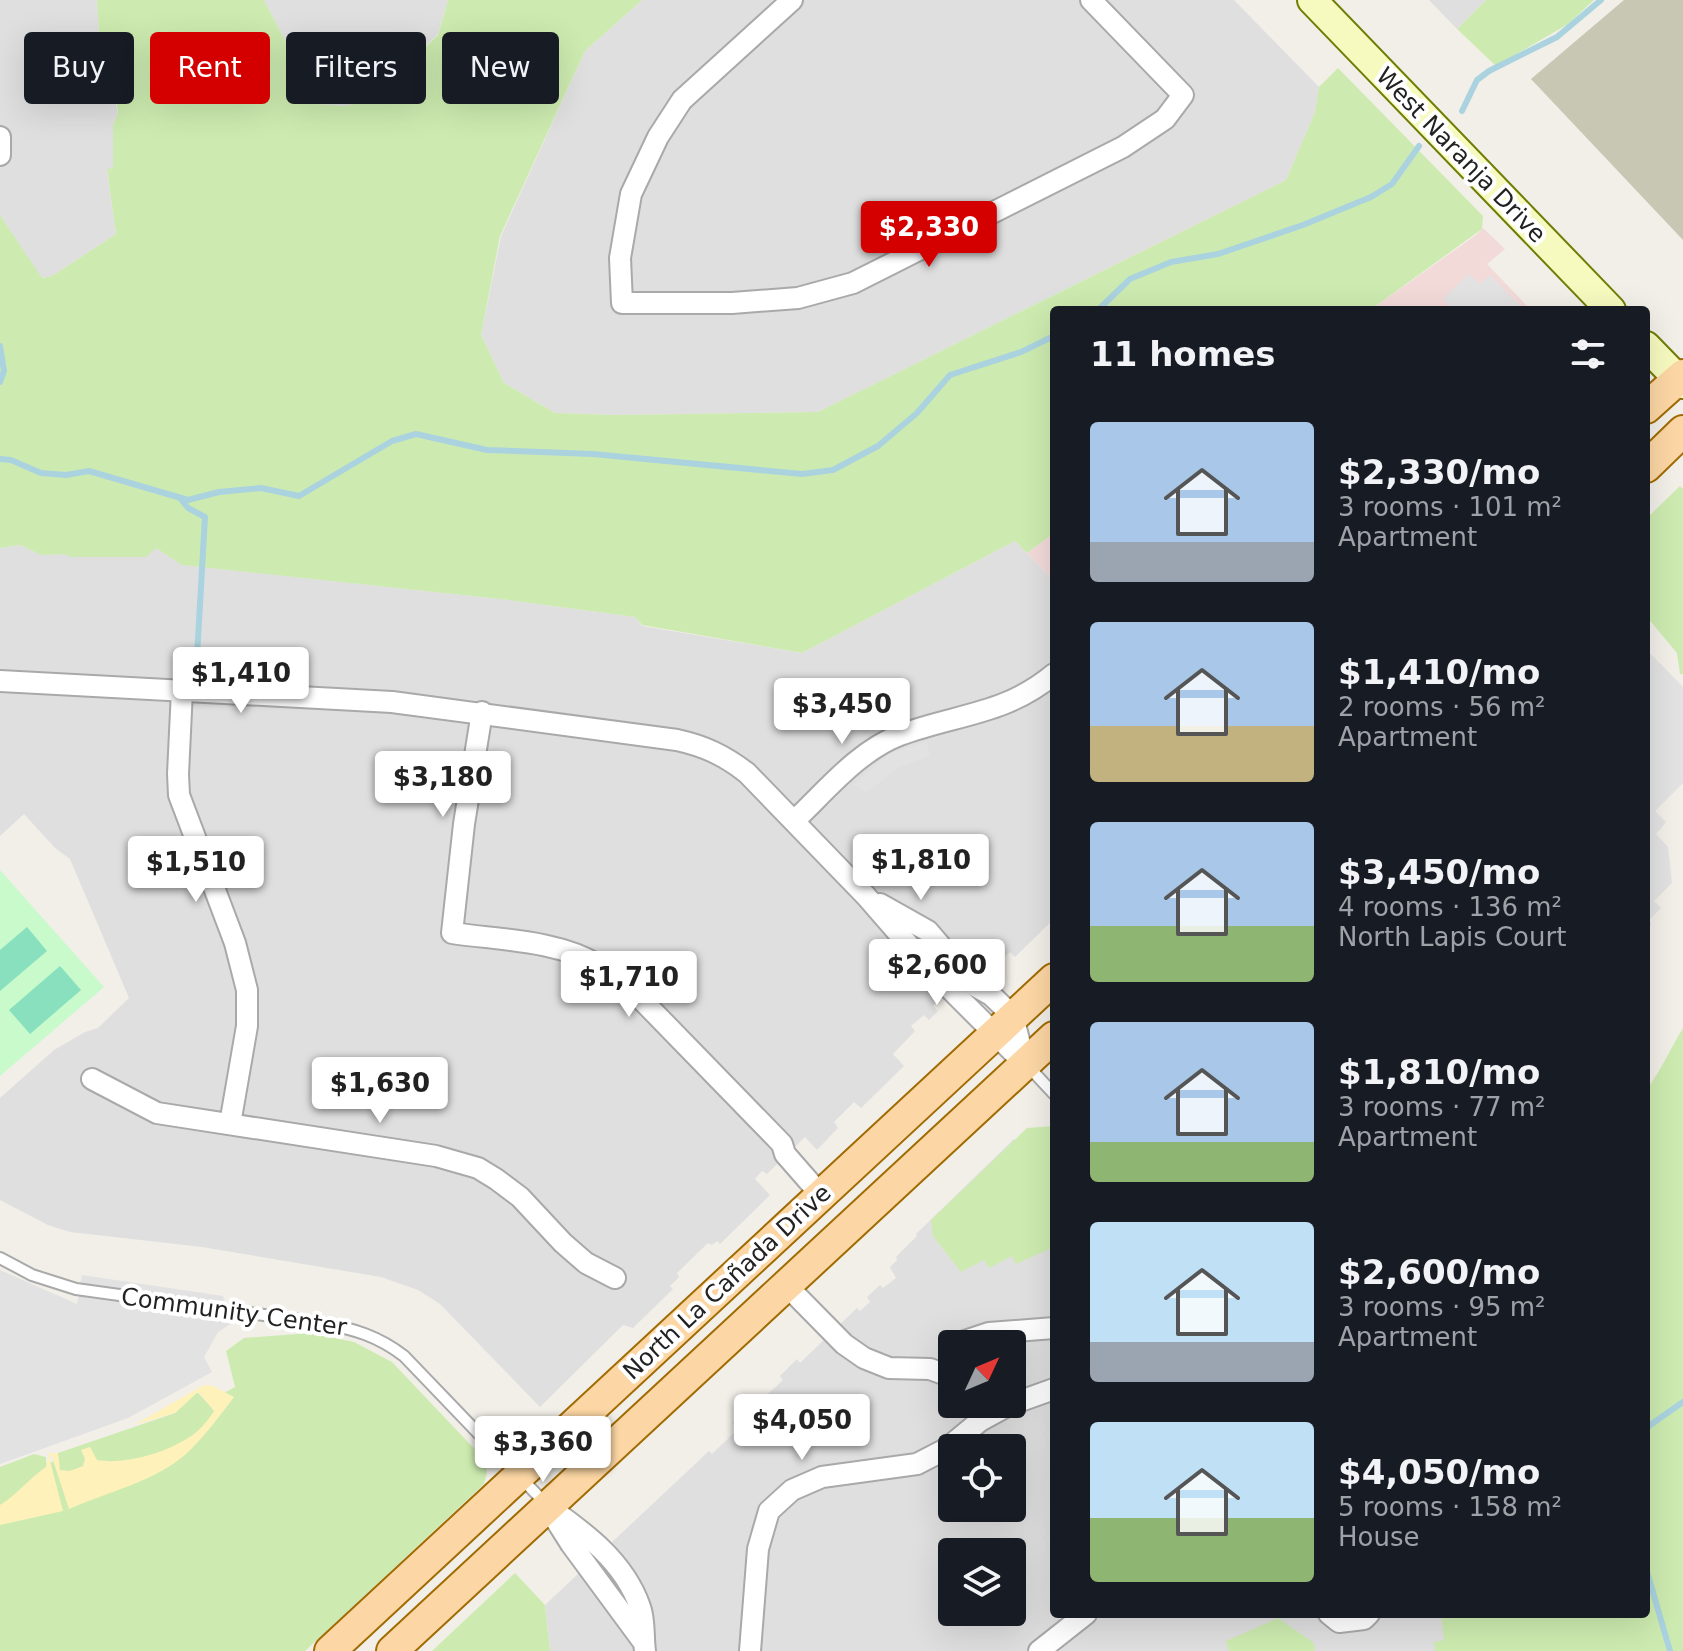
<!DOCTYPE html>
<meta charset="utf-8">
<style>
:root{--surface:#171b24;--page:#20242c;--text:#f1f3f6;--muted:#9ea1a6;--accent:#d40000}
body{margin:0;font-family:"DejaVu Sans",sans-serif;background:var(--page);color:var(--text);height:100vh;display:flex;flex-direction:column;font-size:30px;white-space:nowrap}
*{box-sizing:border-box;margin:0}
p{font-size:26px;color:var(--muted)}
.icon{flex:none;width:44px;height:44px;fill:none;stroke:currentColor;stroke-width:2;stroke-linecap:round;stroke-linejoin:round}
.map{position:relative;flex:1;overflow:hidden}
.side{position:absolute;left:1050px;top:306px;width:600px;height:1312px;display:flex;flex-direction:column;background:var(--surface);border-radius:8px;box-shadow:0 8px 32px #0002}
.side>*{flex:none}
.top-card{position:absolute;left:24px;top:32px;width:760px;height:72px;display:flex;gap:16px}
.needle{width:52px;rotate:46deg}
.buttons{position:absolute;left:938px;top:1330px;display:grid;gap:16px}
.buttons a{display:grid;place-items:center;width:88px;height:88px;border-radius:8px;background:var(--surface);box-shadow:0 8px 32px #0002;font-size:40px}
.price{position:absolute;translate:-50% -68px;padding:0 18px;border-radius:8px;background:#fff;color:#222;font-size:26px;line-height:52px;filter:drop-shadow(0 2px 4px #0008)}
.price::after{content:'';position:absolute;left:50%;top:48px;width:24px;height:18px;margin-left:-12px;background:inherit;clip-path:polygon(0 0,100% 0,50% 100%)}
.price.selected{background:var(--accent);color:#fff}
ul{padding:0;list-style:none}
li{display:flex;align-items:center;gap:24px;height:200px;padding:0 40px}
li span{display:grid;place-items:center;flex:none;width:224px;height:160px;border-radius:8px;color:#555}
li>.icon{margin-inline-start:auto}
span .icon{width:96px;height:96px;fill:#fffc;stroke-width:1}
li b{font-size:34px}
h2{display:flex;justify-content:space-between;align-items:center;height:96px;padding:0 40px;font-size:34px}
.pill{padding:0 28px;border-radius:8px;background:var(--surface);box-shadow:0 8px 32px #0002;font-size:28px;line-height:72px}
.pill.selected{background:var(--accent);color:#fff}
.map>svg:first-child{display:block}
.residential{fill:#e0dfdf;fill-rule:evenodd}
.commercial{fill:#f2dad9}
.construction{fill:#c7c7b4}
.grass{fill:#cdebb0}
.sand{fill:#fff1ba}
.park{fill:#c8facc}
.pitch{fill:#88e0be}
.parking{fill:#e2e2e2}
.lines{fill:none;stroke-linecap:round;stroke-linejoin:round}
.stream{stroke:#aad3df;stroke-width:6}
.lane-casing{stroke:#a9a9a9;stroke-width:14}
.street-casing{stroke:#a9a9a9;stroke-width:24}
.secondary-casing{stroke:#707d05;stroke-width:32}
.primary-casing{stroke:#a06b00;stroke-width:34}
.lane{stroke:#fff;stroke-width:10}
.street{stroke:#fff;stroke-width:20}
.secondary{stroke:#f7fabf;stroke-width:28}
.primary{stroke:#fcd6a4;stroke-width:30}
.labels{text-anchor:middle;stroke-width:8;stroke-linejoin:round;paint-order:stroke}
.street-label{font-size:24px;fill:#222;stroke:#fff}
</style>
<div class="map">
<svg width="1683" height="1651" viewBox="0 0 1683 1651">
<rect width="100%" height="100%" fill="#f2efe9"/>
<g class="residential">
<path d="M 0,0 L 97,0 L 99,33 L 114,75 L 113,90 L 118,114 L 113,125 L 113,168 L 107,170 L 116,234 L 52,276 L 41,278 L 0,215 Z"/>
<path d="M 264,0 L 448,0 L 438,34 L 375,94 L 347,106 L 302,103 L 288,46 Z"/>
<path d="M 642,0 L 1234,0 L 1319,87 L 1315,112 L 1286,180 L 818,412 L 618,415 L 555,413 L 504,383 L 481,335 L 501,236 L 585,51 Z"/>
<path d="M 1429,0 L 1486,0 L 1457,29 Z"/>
<path d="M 1015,541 L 1054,581 L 1054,919 L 1015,957 L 1010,952 L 1003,958 L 992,948 L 933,1006 L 938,1011 L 929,1020 L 924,1015 L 911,1026 L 915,1031 L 893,1054 L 904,1066 L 861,1108 L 854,1102 L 834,1122 L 838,1128 L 817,1150 L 805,1137 L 767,1174 L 762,1171 L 755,1179 L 770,1195 L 720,1244 L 717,1241 L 712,1245 L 708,1243 L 677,1273 L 679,1277 L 670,1286 L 673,1289 L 633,1328 L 623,1325 L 540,1407 L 440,1304 L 418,1290 L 381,1277 L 202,1247 L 70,1232 L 48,1225 L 0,1200 L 0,1098 L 54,1050 L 85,1032 L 98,1028 L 129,998 L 70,859 L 55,848 L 24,814 L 0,836 L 0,548 L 20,545 L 41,555 L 156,548 L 183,565 L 500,599 L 635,617 L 642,626 L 802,653 Z"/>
<path d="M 1054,1131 L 1054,1614 L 1458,1614 L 1450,1651 L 550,1651 L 545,1605 L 709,1451 L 712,1454 L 738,1429 L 732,1423 L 755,1401 L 758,1403 L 783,1380 L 780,1376 L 797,1359 L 800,1363 L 857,1308 L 860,1311 L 870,1302 L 867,1297 L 880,1285 L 883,1288 L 896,1278 L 890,1267 L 897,1260 L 896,1257 L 917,1236 L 916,1234 L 1014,1139 L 1018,1144 ZM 952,1344 L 1012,1344 L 1012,1404 L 952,1404 ZM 952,1448 L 1012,1448 L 1012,1508 L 952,1508 ZM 952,1552 L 1012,1552 L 1012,1612 L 952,1612 Z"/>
</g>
<g class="commercial">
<path d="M 1483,228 L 1505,249 L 1487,264 L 1531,310 L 1370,310 L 1476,235 Z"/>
<path d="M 1054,533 L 1054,581 L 1027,553 Z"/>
</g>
<path class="construction" d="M 1624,0 L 1683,0 L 1683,240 L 1531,79 Z"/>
<g class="grass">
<path d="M 97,0 L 264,0 L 288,46 L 302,103 L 347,106 L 375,94 L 438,35 L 448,0 L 642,0 L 585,51 L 500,236 L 481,335 L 504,383 L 555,413 L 618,415 L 818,412 L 1286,180 L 1315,112 L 1319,87 L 1338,68 L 1483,216 L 1482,229 L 1370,310 L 1054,310 L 1054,533 L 1027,553 L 1015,541 L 802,653 L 642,625 L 635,617 L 500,599 L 182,565 L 156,548 L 146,557 L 70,557 L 65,554 L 41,555 L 20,545 L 0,548 L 0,215 L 42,278 L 52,276 L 116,234 L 107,169 L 113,168 L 113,125 L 118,113 L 111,60 L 99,33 Z"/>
<path d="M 1486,0 L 1594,0 L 1568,24 L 1496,66 L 1457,29 Z"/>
<path d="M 1680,486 L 1683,489 L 1683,674 L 1680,674 L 1677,653 L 1646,616 L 1646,519 Z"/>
<path d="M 1683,1028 L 1683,1651 L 1435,1651 L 1434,1642 L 1444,1640 L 1441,1614 L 1646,1614 L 1646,1090 C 1661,1071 1670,1049 1683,1028 Z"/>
<path d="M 1054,1126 L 1054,1247 L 1016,1264 L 1012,1256 L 989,1268 L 984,1260 L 961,1272 L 933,1236 L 931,1220 L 1027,1128 Z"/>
<path d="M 311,1333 L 354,1342 L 392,1362 L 484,1459 L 487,1473 L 484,1484 L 305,1651 L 0,1651 L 0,1467 L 34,1454 L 46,1457 L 46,1463 L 58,1461 L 58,1453 L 175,1413 L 197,1392 L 207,1402 L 235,1387 L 226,1351 L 244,1338 Z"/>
<path d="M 515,1573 L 545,1605 L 550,1651 L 432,1651 Z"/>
<path d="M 1278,1618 L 1314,1643 L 1315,1651 L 1229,1651 L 1226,1641 Z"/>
</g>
<path class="sand" d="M 204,1385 L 213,1386 L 234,1397 C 219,1417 204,1437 186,1454 C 154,1482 107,1492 69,1509 L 51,1454 L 49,1457 L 63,1511 L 0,1525 L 0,1505 C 18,1494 28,1479 46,1467 L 49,1453 L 58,1453 L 60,1470 L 70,1471 L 83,1466 L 85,1459 L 81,1450 L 90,1447 L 97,1460 C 124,1465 165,1453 188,1438 C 199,1432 208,1420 214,1411 L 198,1392 L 175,1413 L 134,1425 Z"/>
<path class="park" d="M 0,870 L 104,987 L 0,1076 Z"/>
<g class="pitch">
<path d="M 27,927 L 47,951 L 0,991 L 0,950 Z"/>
<path d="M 60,966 L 81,990 L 30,1034 L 9,1010 Z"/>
</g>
<g class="parking">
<path d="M 1469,274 L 1479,284 L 1490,275 L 1524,310 L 1453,310 L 1443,299 Z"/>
<path d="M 1646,649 L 1683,687 L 1683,783 L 1655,811 L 1666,822 L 1656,834 L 1668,847 L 1672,883 L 1654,901 L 1661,908 L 1650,919 L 1651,925 L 1646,929 Z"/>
<path d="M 927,741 L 930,756 L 901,766 L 866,793 L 854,784 L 889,754 Z"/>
<path d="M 0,1270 L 77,1304 L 82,1275 L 223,1296 L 232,1323 L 218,1332 L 204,1357 L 212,1372 L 128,1418 L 0,1464 Z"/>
</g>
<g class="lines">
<g class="stream">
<path d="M 1462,111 L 1477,80 L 1489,71 L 1557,37 L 1601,0"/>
<path d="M 1098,310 L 1130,279 L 1171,262 L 1218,254 L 1303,225 L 1371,197 L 1392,184 L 1419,146"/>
<path d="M 0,346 L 4,371 L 0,382"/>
<path d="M 0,459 L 11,460 L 41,473 L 66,475 L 89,471 L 188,500 L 219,492 L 261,488 L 299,496 L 392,441 L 416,434 L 487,450 L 593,454 L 802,474 L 833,470 L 878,446 L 917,413 L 950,375 L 1021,352 L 1054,336"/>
<path d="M 180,498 L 188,508 L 205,517 L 196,674"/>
<path d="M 1646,1428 L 1683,1402"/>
<path d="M 1646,1568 L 1670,1651"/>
</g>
<defs>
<g id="lane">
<path d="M 926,965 L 944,947 L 959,950 L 985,977 L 990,992"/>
<path d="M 1027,1065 L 1054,1094"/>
<path d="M 0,1258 L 32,1275 L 76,1289 L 322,1323 C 354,1329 378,1336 404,1356 L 546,1504"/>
</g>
<g id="street">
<path d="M 792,0 L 682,100 L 658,137 L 631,194 L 620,258 L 622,303 L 732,303 L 798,298 L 853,283 L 1123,147 L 1165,119 L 1183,95 L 1091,0"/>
<path d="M 0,137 L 0,155"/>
<path d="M 0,681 L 392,702 L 677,740 C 704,746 724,755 747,773 L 866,896 L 926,965 L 1025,1064"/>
<path d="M 182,690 L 178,774 L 179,795 L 235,943 L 247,990 L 247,1026 L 230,1124"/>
<path d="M 482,712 L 464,824 L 452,933 C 499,940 557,940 598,965 C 613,974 625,986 638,996 L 782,1144 L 785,1154 L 820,1194"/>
<path d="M 794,821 C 826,791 858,751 900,735 C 956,714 1005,715 1054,674"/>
<path d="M 880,904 L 928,931 L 975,986 L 991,995 L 1013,1016 L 1025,1064"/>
<path d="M 92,1079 L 157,1113 L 436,1156 L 478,1168 L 496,1179 L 520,1197 L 563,1243 L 586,1263 L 615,1278"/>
<path d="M 786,1285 L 844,1344 L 864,1358 L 889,1368 L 930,1369 L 952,1377"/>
<path d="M 956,1344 L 989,1333 L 1054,1328"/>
<path d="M 1012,1404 L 1054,1389"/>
<path d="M 1329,1614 L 1339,1622 L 1364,1619 L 1369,1614"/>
<path d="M 644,1643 L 571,1544 L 547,1506 C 584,1532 624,1561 640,1607 C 645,1620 643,1637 645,1651"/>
<path d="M 750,1651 L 758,1549 L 769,1511 L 792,1490 L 822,1477 L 917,1464 L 946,1449 L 980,1421 L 1011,1404"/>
<path d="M 1039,1651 L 1086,1614"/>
</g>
<g id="secondary">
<path d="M 1312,0 L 1611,310"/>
<path d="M 1646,346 L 1683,384"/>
</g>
<g id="primary">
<path d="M 1646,408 L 1683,375"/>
<path d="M 1646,467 L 1683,431"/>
<path d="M 330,1651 L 1054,979"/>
<path d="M 392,1651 L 1054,1037"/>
</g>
</defs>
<use href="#lane" class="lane-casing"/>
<use href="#street" class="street-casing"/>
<use href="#secondary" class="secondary-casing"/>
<use href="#primary" class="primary-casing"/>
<use href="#lane" class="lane"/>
<use href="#street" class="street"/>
<use href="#secondary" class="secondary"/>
<use href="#primary" class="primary"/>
</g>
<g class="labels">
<g class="street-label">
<text transform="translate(1461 155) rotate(46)" y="8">West Naranja Drive</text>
<text transform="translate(727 1282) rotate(-43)" y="8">North La Cañada Drive</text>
<text transform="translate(234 1312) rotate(8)" y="8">Community Center</text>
</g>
</g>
</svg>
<div class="buttons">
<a><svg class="needle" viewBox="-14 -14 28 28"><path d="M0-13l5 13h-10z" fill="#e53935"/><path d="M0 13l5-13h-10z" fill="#9ea1a6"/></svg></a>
<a><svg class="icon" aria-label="locate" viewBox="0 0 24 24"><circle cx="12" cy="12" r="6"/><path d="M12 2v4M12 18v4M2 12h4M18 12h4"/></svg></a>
<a><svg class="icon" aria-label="layers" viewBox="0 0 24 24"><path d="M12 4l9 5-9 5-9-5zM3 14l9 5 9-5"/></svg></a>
</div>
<b class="price selected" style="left:929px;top:269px">$2,330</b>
<b class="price" style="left:241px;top:715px">$1,410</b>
<b class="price" style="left:842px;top:746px">$3,450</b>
<b class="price" style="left:443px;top:819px">$3,180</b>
<b class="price" style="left:921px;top:902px">$1,810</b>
<b class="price" style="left:196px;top:904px">$1,510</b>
<b class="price" style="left:937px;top:1007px">$2,600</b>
<b class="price" style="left:629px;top:1019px">$1,710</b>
<b class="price" style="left:380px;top:1125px">$1,630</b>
<b class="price" style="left:802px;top:1462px">$4,050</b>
<b class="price" style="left:543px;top:1484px">$3,360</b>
<div class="top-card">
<a class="pill">Buy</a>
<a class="pill selected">Rent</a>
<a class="pill">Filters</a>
<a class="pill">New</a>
</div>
<section class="side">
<h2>11 homes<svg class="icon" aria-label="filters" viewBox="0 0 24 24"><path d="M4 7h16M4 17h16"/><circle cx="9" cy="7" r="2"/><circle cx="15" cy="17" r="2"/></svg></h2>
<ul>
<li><span style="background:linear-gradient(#a9c7e8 75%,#9aa5b1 0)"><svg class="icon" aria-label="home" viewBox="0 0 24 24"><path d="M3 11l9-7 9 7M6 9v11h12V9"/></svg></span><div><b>$2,330/mo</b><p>3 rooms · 101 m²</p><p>Apartment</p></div></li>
<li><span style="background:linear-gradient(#a9c7e8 65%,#c2b280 0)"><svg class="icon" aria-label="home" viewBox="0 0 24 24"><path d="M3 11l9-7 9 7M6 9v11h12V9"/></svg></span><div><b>$1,410/mo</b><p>2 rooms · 56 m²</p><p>Apartment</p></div></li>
<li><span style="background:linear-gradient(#a9c7e8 65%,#8fb573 0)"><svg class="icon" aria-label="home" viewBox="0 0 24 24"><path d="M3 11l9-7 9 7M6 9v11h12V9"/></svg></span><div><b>$3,450/mo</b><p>4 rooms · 136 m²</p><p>North Lapis Court</p></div></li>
<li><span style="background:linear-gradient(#a9c7e8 75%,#8fb573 0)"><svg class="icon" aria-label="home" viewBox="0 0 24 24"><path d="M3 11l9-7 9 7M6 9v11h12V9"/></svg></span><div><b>$1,810/mo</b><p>3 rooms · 77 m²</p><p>Apartment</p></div></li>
<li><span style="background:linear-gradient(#bfe0f5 75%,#9aa5b1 0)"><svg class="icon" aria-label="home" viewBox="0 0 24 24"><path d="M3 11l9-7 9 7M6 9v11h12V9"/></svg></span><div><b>$2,600/mo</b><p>3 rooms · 95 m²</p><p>Apartment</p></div></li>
<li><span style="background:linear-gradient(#bfe0f5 60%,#8fb573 0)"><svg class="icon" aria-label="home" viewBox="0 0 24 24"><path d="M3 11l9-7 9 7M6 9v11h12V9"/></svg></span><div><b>$4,050/mo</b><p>5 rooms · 158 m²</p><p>House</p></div></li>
</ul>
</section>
</div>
